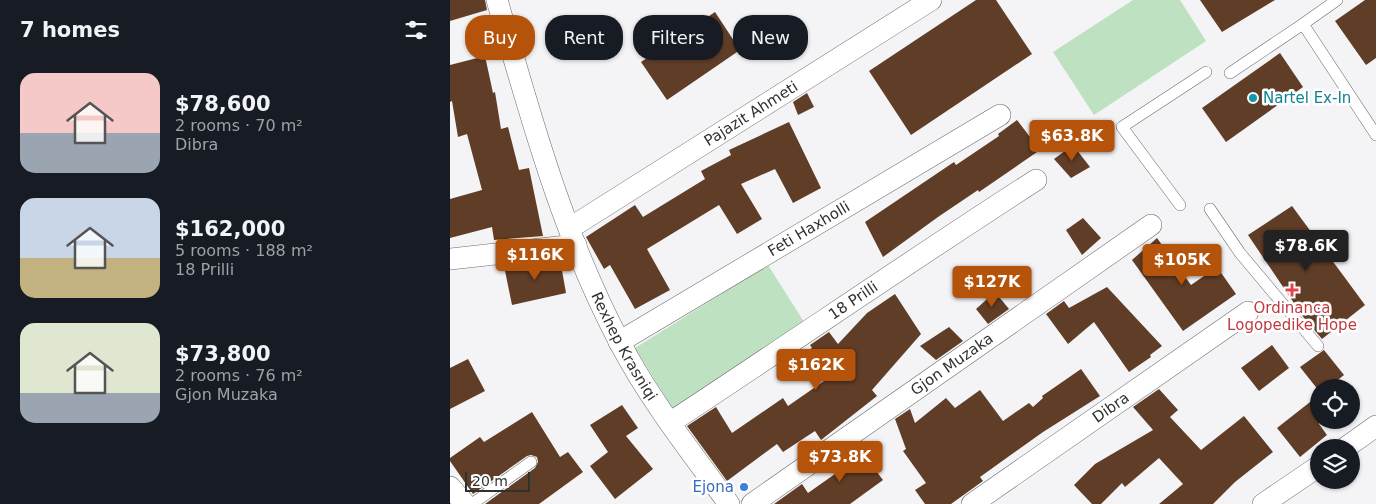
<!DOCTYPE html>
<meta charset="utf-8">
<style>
:root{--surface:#171b24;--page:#20242c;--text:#f1f3f6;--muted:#9ea1a6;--accent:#b45309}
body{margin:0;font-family:"DejaVu Sans",sans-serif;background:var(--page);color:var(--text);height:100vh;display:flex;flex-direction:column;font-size:19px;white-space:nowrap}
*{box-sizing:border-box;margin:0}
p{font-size:16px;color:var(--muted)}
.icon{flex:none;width:28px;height:28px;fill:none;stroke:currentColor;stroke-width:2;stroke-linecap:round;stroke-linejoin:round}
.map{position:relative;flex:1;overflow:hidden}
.side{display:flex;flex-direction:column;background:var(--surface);width:450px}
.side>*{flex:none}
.guide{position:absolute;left:15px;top:15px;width:475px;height:45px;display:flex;gap:10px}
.controls{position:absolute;left:860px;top:379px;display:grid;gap:10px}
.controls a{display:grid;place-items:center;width:50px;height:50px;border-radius:50%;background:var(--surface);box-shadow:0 1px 4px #0004;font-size:25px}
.scale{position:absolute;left:15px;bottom:12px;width:65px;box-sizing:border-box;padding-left:5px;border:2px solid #303131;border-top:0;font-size:14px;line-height:18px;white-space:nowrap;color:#303131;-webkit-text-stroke:4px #fff;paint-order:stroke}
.price{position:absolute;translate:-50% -42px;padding:0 11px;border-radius:5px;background:var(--accent);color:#fff;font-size:16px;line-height:32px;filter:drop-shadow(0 1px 2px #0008)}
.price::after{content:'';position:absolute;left:50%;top:30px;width:15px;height:11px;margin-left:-8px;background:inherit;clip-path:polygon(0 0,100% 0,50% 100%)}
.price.active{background:#222;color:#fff}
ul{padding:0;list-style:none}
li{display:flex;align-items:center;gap:15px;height:125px;padding:0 20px}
li span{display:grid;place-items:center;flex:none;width:140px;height:100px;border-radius:15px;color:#555}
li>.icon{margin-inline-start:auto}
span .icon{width:60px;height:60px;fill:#fffc;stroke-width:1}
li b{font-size:21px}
h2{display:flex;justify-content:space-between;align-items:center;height:60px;padding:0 20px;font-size:21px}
.pill{padding:0 18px;border-radius:20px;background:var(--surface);box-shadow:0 1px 4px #0004;font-size:18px;line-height:45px}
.pill.active{background:var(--accent);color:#fff}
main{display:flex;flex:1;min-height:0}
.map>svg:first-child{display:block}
.green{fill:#bde1c1}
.building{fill:#603d26}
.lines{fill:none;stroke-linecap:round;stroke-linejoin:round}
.lane-casing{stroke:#6a6b6c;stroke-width:12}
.street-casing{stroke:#6a6b6c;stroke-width:22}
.lane{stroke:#fff;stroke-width:11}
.street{stroke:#fff;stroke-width:21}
.culture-dot{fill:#0f9aa8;stroke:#fff;stroke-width:2}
.health-dot{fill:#e0444e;stroke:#fff;stroke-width:2}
.shop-dot{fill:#3f7fe0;stroke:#fff;stroke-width:2}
.labels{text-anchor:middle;stroke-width:5;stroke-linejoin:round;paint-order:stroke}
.culture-label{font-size:15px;fill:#0d838f;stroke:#fff;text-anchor:start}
.street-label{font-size:15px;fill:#303131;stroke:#fff}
.health-label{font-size:15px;fill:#be3a42;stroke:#fff}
.shop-label{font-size:15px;fill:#366cbe;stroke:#fff;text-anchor:end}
</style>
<main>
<section class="side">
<h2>7 homes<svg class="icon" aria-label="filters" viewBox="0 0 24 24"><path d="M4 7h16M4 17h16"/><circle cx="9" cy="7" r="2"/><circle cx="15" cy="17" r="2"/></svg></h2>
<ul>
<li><span style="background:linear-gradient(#f6c9c9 60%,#9aa5b1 0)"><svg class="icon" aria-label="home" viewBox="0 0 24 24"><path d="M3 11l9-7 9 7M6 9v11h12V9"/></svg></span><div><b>$78,600</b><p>2 rooms · 70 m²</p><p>Dibra</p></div></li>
<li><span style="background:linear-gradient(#c9d6e8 60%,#c2b280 0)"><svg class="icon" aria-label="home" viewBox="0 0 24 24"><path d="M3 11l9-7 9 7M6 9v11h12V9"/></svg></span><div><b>$162,000</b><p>5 rooms · 188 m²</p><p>18 Prilli</p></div></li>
<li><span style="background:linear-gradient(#dfe7d0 70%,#9aa5b1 0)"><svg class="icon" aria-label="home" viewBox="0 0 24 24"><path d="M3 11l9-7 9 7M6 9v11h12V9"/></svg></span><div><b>$73,800</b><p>2 rooms · 76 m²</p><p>Gjon Muzaka</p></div></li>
</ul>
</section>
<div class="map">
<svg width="926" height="504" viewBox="0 0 926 504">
<rect width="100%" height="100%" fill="#f4f4f6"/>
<g class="green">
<path d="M 683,0 L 730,0 L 756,41 L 644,115 L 603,52 Z"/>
<path d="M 318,265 L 356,325 L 223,409 L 185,348 Z"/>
</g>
<g class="building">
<path d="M 0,0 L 35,0 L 37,10 L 0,21 Z"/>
<path d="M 526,0 L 546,0 L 582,54 L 461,135 L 419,71 Z"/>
<path d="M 750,0 L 825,0 L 772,32 Z"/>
<path d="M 915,0 L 926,0 L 926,58 L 916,65 L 885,21 Z"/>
<path d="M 265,12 L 290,50 L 217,100 L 191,62 Z"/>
<path d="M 830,53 L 853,87 L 776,142 L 752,108 Z"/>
<path d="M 35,56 L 43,93 L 45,92 L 51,129 L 58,127 L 69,170 L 79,168 L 93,236 L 44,240 L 42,227 L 0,238 L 0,199 L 32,190 L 17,134 L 8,137 L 2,101 L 0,102 L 0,65 Z"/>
<path d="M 357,93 L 364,107 L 348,115 L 343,102 Z"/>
<path d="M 567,120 L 590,150 L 529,192 L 528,190 L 488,217 L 433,257 L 415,222 L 504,162 L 506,165 L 549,136 L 548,134 Z"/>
<path d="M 339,122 L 371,188 L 343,203 L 325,169 L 291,184 L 312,219 L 287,234 L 269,205 L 197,249 L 220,290 L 185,309 L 160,265 L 154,269 L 136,237 L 185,205 L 193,217 L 255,179 L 251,171 L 281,155 L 279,150 Z"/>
<path d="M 623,145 L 640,167 L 621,178 L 604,159 Z"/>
<path d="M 842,206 L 915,305 L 872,339 L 854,318 L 798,235 Z"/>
<path d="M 633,218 L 651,238 L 632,255 L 616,230 Z"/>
<path d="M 707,238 L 741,285 L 767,267 L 786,294 L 733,331 L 682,260 Z"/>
<path d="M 110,259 L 116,293 L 62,305 L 54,266 Z"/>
<path d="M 657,287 L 712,346 L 700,355 L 701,357 L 679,372 L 644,322 L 618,344 L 596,314 L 614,301 L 619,308 Z"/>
<path d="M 545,292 L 559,309 L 538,324 L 526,309 Z"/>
<path d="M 445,294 L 471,334 L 422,390 L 427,396 L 371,440 L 365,431 L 333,452 L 327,444 L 277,481 L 237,426 L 266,407 L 282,433 L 333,398 L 338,406 L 374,381 L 354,353 L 362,348 L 360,345 L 379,332 L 388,344 L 417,313 Z"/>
<path d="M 499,327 L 513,341 L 486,360 L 470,346 Z"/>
<path d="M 822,345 L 839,368 L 809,391 L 791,368 Z"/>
<path d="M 874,350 L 894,375 L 878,388 L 869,388 L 869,391 L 850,367 Z"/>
<path d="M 18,359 L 35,391 L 0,409 L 0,368 Z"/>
<path d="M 631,369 L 650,396 L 593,432 L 530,477 L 533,481 L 501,504 L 475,504 L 465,490 L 476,483 L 453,451 L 456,449 L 445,419 L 460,409 L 465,423 L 496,398 L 505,408 L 530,390 L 553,421 L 579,403 L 583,407 L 593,398 L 592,396 Z"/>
<path d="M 709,389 L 728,410 L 720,417 L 751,450 L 794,416 L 823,452 L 785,482 L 763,504 L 709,504 L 733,484 L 709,458 L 675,487 L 672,483 L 651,504 L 642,504 L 624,485 L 645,464 L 703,430 L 683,407 Z"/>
<path d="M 869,395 L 869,424 L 877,435 L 850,457 L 827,428 Z"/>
<path d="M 172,405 L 188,428 L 176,436 L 203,469 L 165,499 L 140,466 L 158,452 L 140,425 Z"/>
<path d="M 82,412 L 110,457 L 118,452 L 133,472 L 89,504 L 35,504 L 85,468 L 88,462 L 87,457 L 81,455 L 77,456 L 23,494 L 0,461 L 0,458 L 30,437 L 34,442 Z"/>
<path d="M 407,446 L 433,480 L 400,504 L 324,504 L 352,484 L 358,493 L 392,469 L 386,461 Z"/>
</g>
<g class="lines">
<defs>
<g id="lane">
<path d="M 887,0 L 853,24 L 926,135"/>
<path d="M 780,73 L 853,24"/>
<path d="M 730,205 L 672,127 L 756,72"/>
<path d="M 760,209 L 790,253 L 868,346"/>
<path d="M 22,504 L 81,462"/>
</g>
<g id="street">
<path id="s1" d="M 47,0 C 80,115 113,235 169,341 C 199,399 241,452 279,504"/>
<path id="s2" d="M 120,228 L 481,0"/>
<path d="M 0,259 L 126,245"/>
<path id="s3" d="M 169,342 L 550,115"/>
<path id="s4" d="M 221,422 C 343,342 463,259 586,180"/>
<path d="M 895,448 L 926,426"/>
<path d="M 0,487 L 15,504"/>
<path id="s5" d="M 302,504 L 701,225"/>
<path id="s6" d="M 522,504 L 798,312"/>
<path d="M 813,504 L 869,466"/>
</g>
</defs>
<use href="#lane" class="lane-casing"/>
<use href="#street" class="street-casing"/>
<use href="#lane" class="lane"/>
<use href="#street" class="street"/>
</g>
<circle class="culture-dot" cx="803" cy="98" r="5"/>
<path class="health-dot" d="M839.5 282.5h5v5h5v5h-5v5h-5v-5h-5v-5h5z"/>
<circle class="shop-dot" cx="294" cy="487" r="5"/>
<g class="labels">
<g class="culture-label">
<text x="813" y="103">Nartel Ex-In</text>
</g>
<g class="street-label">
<text dy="5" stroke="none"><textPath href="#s2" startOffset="214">Pajazit Ahmeti</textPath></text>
<text dy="5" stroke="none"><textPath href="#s3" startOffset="221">Feti Haxholli</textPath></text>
<text dy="5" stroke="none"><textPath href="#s4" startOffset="219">18 Prilli</textPath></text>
<text dy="5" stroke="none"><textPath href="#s1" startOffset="370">Rexhep Krasniqi</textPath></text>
<text dy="5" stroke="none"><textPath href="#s5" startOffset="244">Gjon Muzaka</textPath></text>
<text dy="5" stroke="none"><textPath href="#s6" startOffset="169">Dibra</textPath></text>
</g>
<g class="health-label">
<text x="842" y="313">Ordinanca<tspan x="842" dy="17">Logopedike Hope</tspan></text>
</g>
<g class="shop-label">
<text x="284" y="492">Ejona</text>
</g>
</g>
</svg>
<div class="controls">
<a><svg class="icon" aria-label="locate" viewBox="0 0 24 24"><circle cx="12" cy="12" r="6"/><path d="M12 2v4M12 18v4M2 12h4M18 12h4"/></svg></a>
<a><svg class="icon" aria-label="layers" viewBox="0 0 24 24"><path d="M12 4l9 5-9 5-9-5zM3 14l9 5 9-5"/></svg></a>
</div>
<div class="scale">20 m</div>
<b class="price" style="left:622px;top:162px">$63.8K</b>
<b class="price active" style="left:856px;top:272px">$78.6K</b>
<b class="price" style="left:85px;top:281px">$116K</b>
<b class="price" style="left:732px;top:286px">$105K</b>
<b class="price" style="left:542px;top:308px">$127K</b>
<b class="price" style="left:366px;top:391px">$162K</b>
<b class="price" style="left:390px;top:483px">$73.8K</b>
<div class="guide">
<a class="pill active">Buy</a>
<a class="pill">Rent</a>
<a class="pill">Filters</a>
<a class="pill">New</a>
</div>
</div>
</main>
